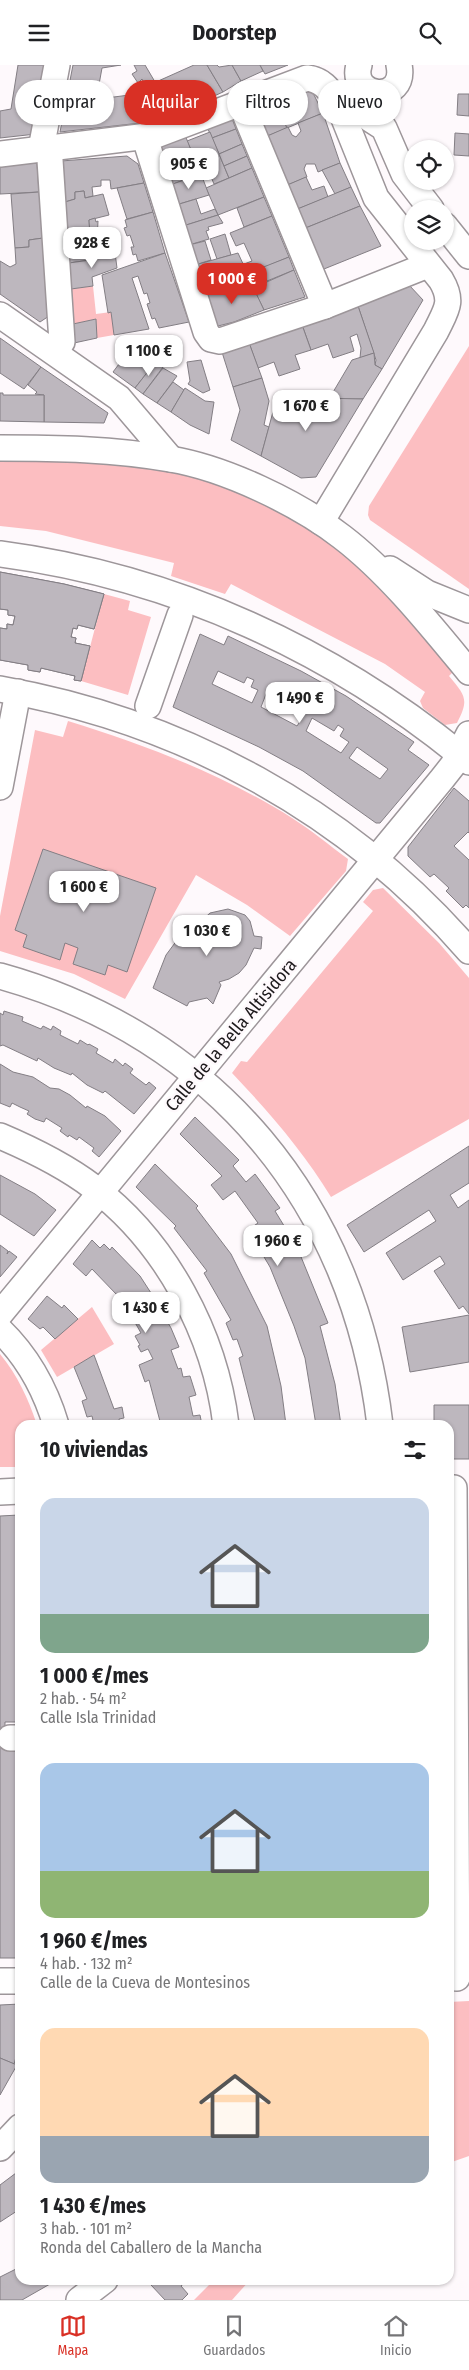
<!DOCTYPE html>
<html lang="es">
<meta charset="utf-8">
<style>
:root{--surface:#fff;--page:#f2f2f2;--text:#202124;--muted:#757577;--line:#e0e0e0;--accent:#d93025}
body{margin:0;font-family:"Fira Sans Condensed",sans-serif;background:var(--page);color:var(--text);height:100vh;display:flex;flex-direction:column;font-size:19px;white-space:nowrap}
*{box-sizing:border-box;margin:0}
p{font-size:16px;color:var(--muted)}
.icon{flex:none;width:28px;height:28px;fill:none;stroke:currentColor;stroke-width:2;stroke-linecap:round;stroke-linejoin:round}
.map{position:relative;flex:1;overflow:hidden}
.side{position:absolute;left:15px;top:1355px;width:439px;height:865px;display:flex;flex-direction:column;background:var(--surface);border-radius:15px;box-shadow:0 1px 4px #0004}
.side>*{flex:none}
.guide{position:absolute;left:15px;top:15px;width:440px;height:45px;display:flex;gap:10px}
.buttons{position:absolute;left:404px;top:75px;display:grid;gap:10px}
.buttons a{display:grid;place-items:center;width:50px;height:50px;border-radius:50%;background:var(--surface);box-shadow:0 1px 4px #0004;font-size:25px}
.price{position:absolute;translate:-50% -42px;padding:0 11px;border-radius:10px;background:#fff;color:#222;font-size:16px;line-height:32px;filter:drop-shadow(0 1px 2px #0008)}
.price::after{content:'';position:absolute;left:50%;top:30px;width:15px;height:11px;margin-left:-8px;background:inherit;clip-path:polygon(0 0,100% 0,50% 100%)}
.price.current{background:var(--accent);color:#fff}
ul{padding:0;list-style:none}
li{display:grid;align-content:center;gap:10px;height:265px;padding:0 25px}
li span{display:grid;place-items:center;height:155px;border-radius:15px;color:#555}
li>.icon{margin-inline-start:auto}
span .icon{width:90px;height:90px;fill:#fffc;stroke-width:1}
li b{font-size:21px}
h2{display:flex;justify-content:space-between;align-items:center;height:60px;padding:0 25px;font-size:21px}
.tag{padding:0 18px;border-radius:22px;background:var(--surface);box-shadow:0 1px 4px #0004;font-size:18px;line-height:45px}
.tag.current{background:var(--accent);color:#fff}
header{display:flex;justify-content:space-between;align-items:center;height:65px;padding:0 25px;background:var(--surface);font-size:22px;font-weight:700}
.tabs{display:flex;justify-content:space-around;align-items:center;height:70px;border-top:1px solid var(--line);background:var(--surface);font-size:14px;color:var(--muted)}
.tabs a{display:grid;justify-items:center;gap:2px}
.tabs .current{color:var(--accent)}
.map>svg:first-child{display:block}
.green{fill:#fcbec1}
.building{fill:#bdb7be;stroke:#837e84;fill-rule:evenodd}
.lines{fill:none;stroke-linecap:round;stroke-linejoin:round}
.minor-casing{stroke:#9d969a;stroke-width:28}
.minor{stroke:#fff;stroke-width:25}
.labels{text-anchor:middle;stroke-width:5;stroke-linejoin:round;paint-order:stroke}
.street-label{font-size:18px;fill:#1d1a1c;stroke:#fef9fc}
</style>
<header><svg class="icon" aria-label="menu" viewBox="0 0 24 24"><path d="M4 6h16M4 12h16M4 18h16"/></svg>Doorstep<svg class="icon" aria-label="search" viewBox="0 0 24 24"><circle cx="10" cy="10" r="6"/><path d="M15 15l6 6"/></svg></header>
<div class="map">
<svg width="469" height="2235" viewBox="0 0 469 2235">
<rect width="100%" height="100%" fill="#fef9fc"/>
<g class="green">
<path d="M 93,221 L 96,249 L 111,247 L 114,270 L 97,273 L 96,254 L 73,259 L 71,224 Z"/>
<path d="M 469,281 L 469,524 L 370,455 L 368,450 L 369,441 Z"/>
<path d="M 0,396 C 120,397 214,398 317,470 C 370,506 411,560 453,607 L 449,611 C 466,631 469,635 457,658 L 445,660 L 423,643 L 420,636 L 425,627 L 385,599 L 231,519 L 225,529 L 171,511 L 174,498 L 46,466 L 0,461 Z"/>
<path d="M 104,529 L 130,536 L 128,545 L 151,552 L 128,630 L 81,616 Z"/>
<path d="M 68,656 C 146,680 222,709 292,753 C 311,765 329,780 348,794 L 346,806 L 290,871 L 247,840 L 196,810 L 125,934 L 74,909 L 0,886 L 0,851 L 35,665 L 63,672 Z"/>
<path d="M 383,823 L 439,878 L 469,913 L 469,1054 L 331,1132 C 303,1086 269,1047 232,1008 L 241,996 L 247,997 L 373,846 L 363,837 L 373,825 Z"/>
<path d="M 92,1242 L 114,1279 L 57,1312 L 41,1285 Z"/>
<path d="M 0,1289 C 18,1311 28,1333 37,1360 L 20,1360 L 20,1402 L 0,1402 Z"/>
<path d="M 469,1936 L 469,2091 L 449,2098 L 449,1937 Z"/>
<path d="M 214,2215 L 250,2215 L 232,2235 L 194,2235 Z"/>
</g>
<g class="building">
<path d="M 18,0 L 49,0 L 36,69 L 0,73 L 0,46 L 11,44 Z"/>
<path d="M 73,0 L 121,0 L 102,3 L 98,25 L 93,24 L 91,35 L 137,29 L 149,57 L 60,67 Z"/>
<path d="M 134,0 L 145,0 L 174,49 L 153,56 L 146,39 L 155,34 L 152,27 L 144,30 L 139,21 L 144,18 L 142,14 L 138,18 L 132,9 L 137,6 Z"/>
<path d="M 194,0 L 207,0 L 223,27 L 174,49 L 156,17 Z"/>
<path d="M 207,0 L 217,0 L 219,2 L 232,0 L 241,16 L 223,27 Z"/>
<path d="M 232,0 L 260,0 L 263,6 L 241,16 Z"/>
<path d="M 260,0 L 288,0 L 265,9 Z"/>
<path d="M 311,24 L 323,48 L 287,63 L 285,59 L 294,55 L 286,35 Z"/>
<path d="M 458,29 L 469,29 L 469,51 L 457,50 Z"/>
<path d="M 286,35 L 294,55 L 285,59 L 287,63 L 265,72 L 255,48 Z"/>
<path d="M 323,48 L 340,98 L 318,107 L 315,99 L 306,99 L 304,104 L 307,112 L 285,121 L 265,72 L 288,62 L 292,70 L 296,72 L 301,66 L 298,58 Z"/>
<path d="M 231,51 L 236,64 L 212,73 L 207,62 Z"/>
<path d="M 236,64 L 242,79 L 219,89 L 212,73 Z"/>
<path d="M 210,67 L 229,113 L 214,119 L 202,91 L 195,94 L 187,76 Z"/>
<path d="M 455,68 L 469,69 L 469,91 L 454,90 Z"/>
<path d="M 185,70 L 197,100 L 186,103 L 190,113 L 170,120 L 156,79 Z"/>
<path d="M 242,79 L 247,91 L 224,101 L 219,89 Z"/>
<path d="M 127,91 L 138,99 L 144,118 L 111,124 L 110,115 L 101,115 L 101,121 L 92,122 L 93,131 L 85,133 L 84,126 L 75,127 L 75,134 L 65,137 L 61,96 Z"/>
<path d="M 247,91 L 252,103 L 229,113 L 224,101 Z"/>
<path d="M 37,98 L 39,127 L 0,129 L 0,100 Z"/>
<path d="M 340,98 L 351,122 L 335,129 L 322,105 Z"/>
<path d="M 252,103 L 264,132 L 218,150 L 206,123 Z"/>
<path d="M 201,109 L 209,130 L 176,140 L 170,120 Z"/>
<path d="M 306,112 L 312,125 L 324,121 L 328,132 L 295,145 L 285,121 Z"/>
<path d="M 144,118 L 153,147 L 127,154 L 117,123 Z"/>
<path d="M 351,122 L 360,141 L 303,164 L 295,145 Z"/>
<path d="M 84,126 L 85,133 L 103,129 L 109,150 L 89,155 L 90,170 L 67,170 L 65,137 L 75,134 L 75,127 Z"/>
<path d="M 39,127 L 43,173 L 29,175 L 29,182 L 15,183 L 11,129 Z"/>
<path d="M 264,132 L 272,151 L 244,162 L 237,143 Z"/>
<path d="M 196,134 L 201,149 L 215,144 L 218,150 L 183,161 L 176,140 Z"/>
<path d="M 360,141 L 381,181 L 319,206 L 303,164 Z"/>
<path d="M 153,147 L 165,188 L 138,196 L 136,189 L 133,190 L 131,182 L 134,182 L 130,170 L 127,171 L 124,163 L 127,162 L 125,155 Z"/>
<path d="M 218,150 L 223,158 L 208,162 L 209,165 L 206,166 L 209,174 L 189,180 L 183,161 Z"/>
<path d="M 272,151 L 289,192 L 248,209 L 244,199 L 252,196 L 244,178 L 236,181 L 230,168 Z"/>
<path d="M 95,153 L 96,157 L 98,156 L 97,177 L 100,176 L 101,186 L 98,186 L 98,190 L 90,195 L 69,198 L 67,170 L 90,170 L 89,155 Z"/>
<path d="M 225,169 L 231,190 L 217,194 L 210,174 Z"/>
<path d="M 43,173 L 49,251 L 40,257 L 0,229 L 0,196 L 10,202 L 16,199 L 15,183 L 29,182 L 29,175 Z"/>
<path d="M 205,176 L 211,195 L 195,200 L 189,180 Z"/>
<path d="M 114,180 L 117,203 L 92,212 L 93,221 L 71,224 L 69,198 L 90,195 Z"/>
<path d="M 165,188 L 189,257 L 159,263 L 155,253 L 152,254 L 147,239 L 150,238 L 147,228 L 144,229 L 138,211 L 132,213 L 149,264 L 114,270 L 111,247 L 108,248 L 102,210 Z"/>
<path d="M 238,188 L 250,214 L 204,228 L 195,200 Z"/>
<path d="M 289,192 L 294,205 L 267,216 L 261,203 Z"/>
<path d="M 294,205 L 305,232 L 264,245 L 253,223 Z"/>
<path d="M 227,220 L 230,229 L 253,222 L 264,245 L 234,257 L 214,262 L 204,228 Z"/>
<path d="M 409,220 L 423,235 L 382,304 L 375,300 L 376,295 L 357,238 Z"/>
<path d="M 357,238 L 374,288 L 360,293 L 361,283 L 357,269 L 350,272 L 354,286 L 333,293 L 328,279 L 311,285 L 301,257 Z"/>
<path d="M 96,254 L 97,273 L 74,278 L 73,259 Z"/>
<path d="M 301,257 L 311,285 L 295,290 L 300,304 L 279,311 L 274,297 L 258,303 L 248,275 Z"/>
<path d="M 0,273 L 41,302 L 24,324 L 0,308 Z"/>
<path d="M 248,275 L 262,313 L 233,322 L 221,284 Z"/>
<path d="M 152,276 L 161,279 L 157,295 L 135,323 L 113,307 L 128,287 L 147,300 L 152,292 L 147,289 Z"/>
<path d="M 374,288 L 375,300 L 382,304 L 363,334 L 329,334 L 352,295 Z"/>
<path d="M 157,295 L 163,302 L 143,329 L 135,323 Z"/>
<path d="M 201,295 L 210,325 L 203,328 L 188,319 L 190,316 L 187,297 Z"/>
<path d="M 41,302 L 108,348 L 104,358 L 44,357 L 44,330 L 35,329 L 37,327 L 28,320 Z"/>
<path d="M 163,303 L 177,311 L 157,338 L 143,329 Z"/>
<path d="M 262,313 L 269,336 L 264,360 L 269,362 L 261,391 L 231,375 L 240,345 L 233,322 Z"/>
<path d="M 173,317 L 184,325 L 171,347 L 157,338 Z"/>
<path d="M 185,323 L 205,336 L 214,337 L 209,369 L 190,360 L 171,347 Z"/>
<path d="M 0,328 L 3,328 L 3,330 L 44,330 L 44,357 L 0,356 Z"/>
<path d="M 277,332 L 363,334 L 316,412 L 301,413 L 261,391 Z"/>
<path d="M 0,507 L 64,519 L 104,529 L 94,564 L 78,560 L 77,564 L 73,563 L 71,572 L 76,573 L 75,578 L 90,581 L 81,616 L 74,615 L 75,611 L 41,603 L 40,607 L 28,605 L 28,600 L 0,595 L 0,563 L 7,564 L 7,559 L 13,560 L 15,551 L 8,550 L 8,545 L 0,544 ZM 31,549 L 58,554 L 54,573 L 29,568 Z"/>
<path d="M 0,507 L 64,519 L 104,529 L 94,564 L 78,560 L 77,564 L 73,563 L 71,572 L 76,573 L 75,578 L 90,581 L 81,616 L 74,615 L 75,611 L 41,603 L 40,607 L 28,605 L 28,600 L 0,595 L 0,563 L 7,564 L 7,559 L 13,560 L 15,551 L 8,550 L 8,545 L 0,544 Z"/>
<path d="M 200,569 L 224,580 L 228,571 L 301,606 L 346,631 L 414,677 L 408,685 L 429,700 L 380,758 L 376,758 L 303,706 L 259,682 L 173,642 ZM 218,606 L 244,618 L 247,612 L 254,615 L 251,622 L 258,625 L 252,638 L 212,619 ZM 266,629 L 290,641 L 294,635 L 300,638 L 296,645 L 305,649 L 297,661 L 261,642 ZM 312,653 L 334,666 L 338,660 L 344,664 L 340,671 L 349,677 L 341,688 L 306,666 ZM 357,682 L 388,704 L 380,714 L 349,693 Z"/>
<path d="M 454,723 L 469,736 L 469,768 L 468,767 L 454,781 L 469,795 L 469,843 L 466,840 L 463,843 L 446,826 L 449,823 L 434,809 L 430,812 L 408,791 L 408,782 Z"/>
<path d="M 43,784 L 156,823 L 127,907 L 108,900 L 105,910 L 73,899 L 78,883 L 65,878 L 60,895 L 23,882 L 27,870 L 15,865 Z"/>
<path d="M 228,844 L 245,850 L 250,856 L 254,871 L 262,872 L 261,884 L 254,883 L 246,900 L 239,908 L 229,914 L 219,917 L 221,920 L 213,939 L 207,933 L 189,937 L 187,941 L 153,923 L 166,890 L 192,855 L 198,859 L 210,848 Z"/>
<path d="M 4,946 L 23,952 L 22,956 L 41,964 L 43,961 L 51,965 L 53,961 L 61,966 L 60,970 L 78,979 L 80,975 L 88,980 L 89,979 L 98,984 L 96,988 L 113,998 L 115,994 L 123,1001 L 125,998 L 133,1004 L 130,1008 L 146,1020 L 149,1017 L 156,1023 L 134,1049 L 105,1026 L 103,1028 L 87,1020 L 72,1008 L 71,1010 L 54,1003 L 38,993 L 37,996 L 3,980 L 0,981 L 0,948 L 3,950 Z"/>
<path d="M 0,999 L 13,1007 L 33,1012 L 50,1023 L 59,1024 L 70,1030 L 86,1043 L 87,1041 L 105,1051 L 121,1066 L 99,1092 L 92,1086 L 94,1083 L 79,1072 L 77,1075 L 69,1070 L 68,1072 L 60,1066 L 62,1063 L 46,1053 L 44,1057 L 35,1054 L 27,1049 L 29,1046 L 20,1042 L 12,1038 L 10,1042 L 0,1038 Z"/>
<path d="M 195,1052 L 239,1095 L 233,1101 L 246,1117 L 255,1109 L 280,1143 L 275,1146 L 297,1182 L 328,1258 L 320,1261 L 335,1319 L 341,1360 L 316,1360 L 305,1293 L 294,1261 L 270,1202 L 248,1165 L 258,1158 L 235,1126 L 223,1135 L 211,1120 L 222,1111 L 180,1069 Z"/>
<path d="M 469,1081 L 469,1118 L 450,1130 L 458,1143 L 469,1135 L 469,1249 L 463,1241 L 459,1244 L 434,1206 L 445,1199 L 440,1191 L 403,1215 L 386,1188 L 436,1156 L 429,1145 L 364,1187 L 347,1160 Z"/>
<path d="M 155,1099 L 198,1141 L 196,1143 L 231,1189 L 267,1261 L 281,1321 L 286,1360 L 256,1360 L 239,1293 L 243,1291 L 237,1274 L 233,1275 L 226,1258 L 231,1255 L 204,1208 L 207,1206 L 174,1163 L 176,1161 L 136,1122 Z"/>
<path d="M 0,1110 L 35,1129 L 56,1145 L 34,1171 L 0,1149 Z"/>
<path d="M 92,1175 L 100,1183 L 104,1179 L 110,1185 L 112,1182 L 140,1211 L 151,1228 L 171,1263 L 179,1282 L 171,1285 L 178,1304 L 181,1303 L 183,1312 L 190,1311 L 196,1330 L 189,1332 L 193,1351 L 200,1350 L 202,1360 L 161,1360 L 149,1315 L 145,1317 L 139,1300 L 153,1294 L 148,1284 L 141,1287 L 138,1281 L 140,1280 L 135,1271 L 141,1268 L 133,1254 L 127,1256 L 123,1248 L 128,1245 L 124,1238 L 118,1241 L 113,1233 L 117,1230 L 92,1204 L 86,1211 L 73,1199 Z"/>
<path d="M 0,1180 L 8,1186 L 7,1189 L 9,1186 L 17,1192 L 0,1212 Z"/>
<path d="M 47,1231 L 62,1243 L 64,1240 L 78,1254 L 55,1274 L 43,1262 L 40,1264 L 28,1254 Z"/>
<path d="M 469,1250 L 469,1297 L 410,1307 L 402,1262 Z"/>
<path d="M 94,1290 L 114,1344 L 122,1342 L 124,1353 L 119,1354 L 120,1360 L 94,1360 L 92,1351 L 87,1352 L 82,1336 L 87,1334 L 74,1302 Z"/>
<path d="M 434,1340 L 469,1340 L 469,1394 L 449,1394 L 449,1360 L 434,1360 Z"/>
<path d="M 19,1450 L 20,1657 L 5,1657 L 5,1662 L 0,1672 L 0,1451 Z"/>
<path d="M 0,1672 L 20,1675 L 20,1893 L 0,1893 Z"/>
<path d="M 20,1939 L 20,1979 L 14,1999 L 0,1993 L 0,1940 Z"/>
<path d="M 0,1993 L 17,2000 L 0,2030 Z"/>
<path d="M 20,2105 L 20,2144 L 0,2157 L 0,2120 Z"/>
<path d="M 20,2202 L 20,2215 L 57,2215 L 22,2235 L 0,2235 L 0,2212 Z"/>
<path d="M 157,2215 L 188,2215 L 181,2221 L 188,2229 L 182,2235 L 165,2235 L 151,2220 Z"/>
</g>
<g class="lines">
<defs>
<g id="minor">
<path d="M 359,0 C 349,34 407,39 399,0"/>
<path d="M 367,25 L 365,38 L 370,54 L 384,63 L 404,109 L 431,144"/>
<path d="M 241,39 L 325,241"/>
<path d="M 145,73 L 206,267 L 211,274 L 220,276 L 325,241 L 428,200"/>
<path d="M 41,84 L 57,0"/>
<path d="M 0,89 L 156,70 L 307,13 C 322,15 328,23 337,36 L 376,133 L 441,215 C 454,237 446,245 436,266 L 321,457"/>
<path d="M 50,95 L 62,277"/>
<path d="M 445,161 L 469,191"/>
<path d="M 0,250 L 119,333 L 171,394"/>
<path d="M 0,383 C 56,383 114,384 170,394 C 225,403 298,438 342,472 C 389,508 431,561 469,607"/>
<path d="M 0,489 C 174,512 334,585 469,697"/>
<path d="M 390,504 L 427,528 L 469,545"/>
<path d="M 0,624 C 182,656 348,746 469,886"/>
<path d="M 148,641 L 180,550"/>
<path d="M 0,722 L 18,627"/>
<path d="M 0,911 C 216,971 354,1139 380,1360"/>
<path d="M 0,1071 C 33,1085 64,1100 93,1122 C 166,1177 215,1269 226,1360"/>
<path d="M 0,1249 L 442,714 L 453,700 L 469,669"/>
<path d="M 0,1265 C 28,1292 45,1323 56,1360"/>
<path d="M 454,1423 L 457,1913"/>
<path d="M 0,1427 L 20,1426"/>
<path d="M 10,1673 L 20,1673"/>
<path d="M 0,1916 L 20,1916"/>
<path d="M 0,2083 L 20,2062"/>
<path d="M 79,2235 L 105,2215"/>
</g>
</defs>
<use href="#minor" class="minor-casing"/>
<use href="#minor" class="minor"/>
</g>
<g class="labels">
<g class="street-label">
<text transform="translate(231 970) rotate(-50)" y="6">Calle de la Bella Altisidora</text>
</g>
</g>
</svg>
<div class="buttons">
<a><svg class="icon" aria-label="locate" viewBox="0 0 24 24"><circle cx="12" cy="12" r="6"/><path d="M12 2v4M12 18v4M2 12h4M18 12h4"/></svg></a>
<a><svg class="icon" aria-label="layers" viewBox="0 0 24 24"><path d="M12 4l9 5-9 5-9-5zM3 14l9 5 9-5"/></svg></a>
</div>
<b class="price" style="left:189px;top:125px">905 €</b>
<b class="price" style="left:92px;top:204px">928 €</b>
<b class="price current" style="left:232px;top:240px">1 000 €</b>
<b class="price" style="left:149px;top:312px">1 100 €</b>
<b class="price" style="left:306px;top:367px">1 670 €</b>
<b class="price" style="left:300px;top:659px">1 490 €</b>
<b class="price" style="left:84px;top:848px">1 600 €</b>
<b class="price" style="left:207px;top:892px">1 030 €</b>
<b class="price" style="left:278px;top:1202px">1 960 €</b>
<b class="price" style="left:146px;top:1269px">1 430 €</b>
<div class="guide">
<a class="tag">Comprar</a>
<a class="tag current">Alquilar</a>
<a class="tag">Filtros</a>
<a class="tag">Nuevo</a>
</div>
<section class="side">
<h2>10 viviendas<svg class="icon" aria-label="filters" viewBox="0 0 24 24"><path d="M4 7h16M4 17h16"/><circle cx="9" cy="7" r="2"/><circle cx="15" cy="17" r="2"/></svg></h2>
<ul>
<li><span style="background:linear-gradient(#c9d6e8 75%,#7fa58c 0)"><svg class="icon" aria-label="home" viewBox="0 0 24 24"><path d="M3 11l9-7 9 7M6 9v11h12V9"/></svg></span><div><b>1 000 €/mes</b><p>2 hab. · 54 m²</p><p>Calle Isla Trinidad</p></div></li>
<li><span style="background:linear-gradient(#a9c7e8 70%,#8fb573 0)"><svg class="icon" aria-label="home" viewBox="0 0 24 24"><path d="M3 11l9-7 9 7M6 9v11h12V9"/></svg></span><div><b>1 960 €/mes</b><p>4 hab. · 132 m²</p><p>Calle de la Cueva de Montesinos</p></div></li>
<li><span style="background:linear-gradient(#ffd9b3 70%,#9aa5b1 0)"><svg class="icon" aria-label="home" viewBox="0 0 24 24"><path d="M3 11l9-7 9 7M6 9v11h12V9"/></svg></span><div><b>1 430 €/mes</b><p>3 hab. · 101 m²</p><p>Ronda del Caballero de la Mancha</p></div></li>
</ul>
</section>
</div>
<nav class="tabs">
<a class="current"><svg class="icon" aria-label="map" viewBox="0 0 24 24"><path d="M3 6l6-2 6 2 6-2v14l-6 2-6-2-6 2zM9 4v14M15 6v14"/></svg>Mapa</a>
<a><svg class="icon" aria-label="saved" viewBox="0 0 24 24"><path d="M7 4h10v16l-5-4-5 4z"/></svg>Guardados</a>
<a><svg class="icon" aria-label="home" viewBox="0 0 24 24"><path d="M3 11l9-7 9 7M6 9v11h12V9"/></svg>Inicio</a>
</nav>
